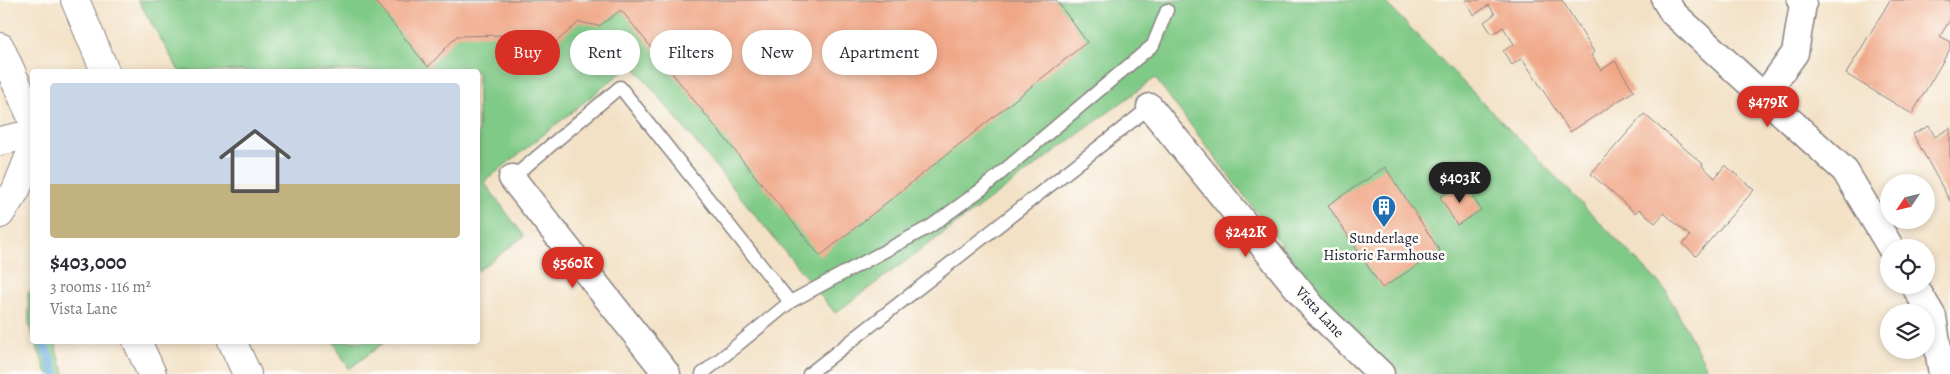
<!DOCTYPE html>
<meta charset="utf-8">
<style>
:root{--surface:#fff;--page:#f2f2f3;--text:#2b2b33;--muted:#7c7c81;--line:#e1e1e2;--accent:#d93025}
body{margin:0;font-family:Alegreya,serif;background:var(--page);color:var(--text);height:100vh;display:flex;flex-direction:column;font-size:19px;white-space:nowrap}
*{box-sizing:border-box;margin:0}
p{font-size:16px;color:var(--muted)}
.icon{flex:none;width:28px;height:28px;fill:none;stroke:currentColor;stroke-width:2;stroke-linecap:round;stroke-linejoin:round}
.map{position:relative;flex:1;overflow:hidden}
.details{position:absolute;left:30px;top:69px;width:450px;height:275px;display:flex;flex-direction:column;background:var(--surface);border-radius:5px;box-shadow:0 2px 8px #0003}
.details>*{flex:none}
.guide{position:absolute;left:495px;top:30px;width:475px;height:45px;display:flex;gap:10px}
.needle{width:32px;rotate:235deg}
.controls{position:absolute;left:1880px;top:174px;display:grid;gap:10px}
.controls a{display:grid;place-items:center;width:55px;height:55px;border-radius:50%;background:var(--surface);box-shadow:0 2px 8px #0003;font-size:25px}
.price{position:absolute;translate:-50% -42px;padding:0 11px;border-radius:18px;background:var(--accent);color:#fff;font-size:16px;line-height:32px;filter:drop-shadow(0 1px 2px #0008)}
.price::after{content:'';position:absolute;left:50%;top:30px;width:15px;height:11px;margin-left:-8px;background:inherit;clip-path:polygon(0 0,100% 0,50% 100%)}
.price.on{background:#222;color:#fff}
ul{padding:0;list-style:none}
li{display:grid;align-content:center;gap:10px;height:265px;padding:0 20px}
li+li{border-top:1px solid var(--line)}
li span{display:grid;place-items:center;height:155px;border-radius:5px;color:#555}
li>.icon{margin-inline-start:auto}
span .icon{width:90px;height:90px;fill:#fffc;stroke-width:1}
li b{font-size:21px}
.chip{padding:0 18px;border-radius:22px;background:var(--surface);box-shadow:0 2px 8px #0003;font-size:18px;line-height:45px}
.chip.on{background:var(--accent);color:#fff}
.map>svg:first-child{display:block}
.green{fill:#80ca87;stroke:#517661}
.lines{fill:none;stroke-linecap:round;stroke-linejoin:round}
.stream{stroke:#6baee0;stroke-width:9}
.building{fill:#f0a787}
.lane-casing{stroke:#8a8280;stroke-width:15}
.street-casing{stroke:#8a8280;stroke-width:29}
.secondary-casing{stroke:#8a8280;stroke-width:30}
.primary-casing{stroke:#8a8280;stroke-width:30}
.lane{stroke:#fff;stroke-width:12}
.street{stroke:#fff;stroke-width:26}
.secondary{stroke:#fff;stroke-width:28}
.primary{stroke:#fff;stroke-width:28}
.labels{text-anchor:middle;stroke-width:5;stroke-linejoin:round;paint-order:stroke}
.poi-label{font-size:15px;fill:#22223b;stroke:#fdfcf7}
.street-label{font-size:15px;fill:#22223b;stroke:#fdfcf7}
</style>
<div class="map">
<svg width="1950" height="374" viewBox="0 0 1950 374">
<rect width="100%" height="100%" fill="#fdfcf7"/>
<filter id="ink" filterUnits="userSpaceOnUse"><feTurbulence type="fractalNoise" baseFrequency=".02" numOctaves="2"/><feDisplacementMap in="SourceGraphic" scale="10" xChannelSelector="R" yChannelSelector="G"/><feConvolveMatrix kernelMatrix="1 2 1 2 8 2 1 2 1" color-interpolation-filters="sRGB"/></filter>
<filter id="wash" filterUnits="userSpaceOnUse"><feTurbulence type="fractalNoise" baseFrequency=".0096" numOctaves="4" result="noise"/><feDisplacementMap in="SourceGraphic" scale="20" xChannelSelector="R" yChannelSelector="G"/><feGaussianBlur stdDeviation="1.12" result="paint"/><feColorMatrix in="noise" values="0 0 0 0 0 0 0 0 0 0 0 0 0 0 0 0 0 1.4 0 .05"/><feComposite in="paint" operator="in"/></filter>
<g filter="url(#wash)">
<rect width="100%" height="100%" fill="#f3e1c6"/>
<g class="green">
<path d="M 138,0 L 1383,0 L 1665,289 L 1710,374 L 1379,374 L 1155,78 L 835,313 L 632,64 L 484,182 L 524,236 L 478,271 L 478,71 L 179,71 Z"/>
<path d="M 32,290 L 32,335 L 29,326 L 28,293 Z"/>
<path d="M 35,341 L 56,341 L 57,353 L 65,374 L 47,374 Z"/>
<path d="M 333,341 L 386,341 L 349,369 Z"/>
</g>
<g class="lines">
<path class="stream" d="M 43,341 L 55,374"/>
</g>
<g id="blocks">
<g class="building">
<path d="M 374,0 L 1056,0 L 1087,42 L 820,256 L 621,10 L 599,26 L 579,22 L 532,63 L 506,35 L 457,36 L 428,67 Z"/>
<path d="M 1465,0 L 1562,0 L 1594,52 L 1591,55 L 1601,70 L 1615,61 L 1634,91 L 1570,132 L 1522,58 L 1512,65 L 1503,51 L 1514,44 L 1503,27 L 1492,34 L 1484,22 L 1495,14 L 1489,5 L 1474,15 Z"/>
<path d="M 1890,0 L 1950,0 L 1950,20 L 1940,36 L 1950,42 L 1950,49 L 1912,114 L 1846,74 Z"/>
<path d="M 1644,114 L 1703,164 L 1702,166 L 1715,178 L 1725,165 L 1754,190 L 1696,256 L 1683,244 L 1690,236 L 1664,213 L 1655,223 L 1639,209 L 1635,213 L 1591,174 Z"/>
<path d="M 1929,126 L 1935,137 L 1950,128 L 1950,201 L 1913,134 Z"/>
<path d="M 1385,167 L 1440,251 L 1382,288 L 1328,205 Z"/>
<path d="M 1464,183 L 1481,210 L 1457,225 L 1440,197 Z"/>
</g>
</g>
</g>
<g filter="url(#ink)">
<use href="#blocks" fill-opacity="0" stroke="#8a8280" stroke-width="1"/>
<g class="lines">
<defs>
<g id="lane">
<path d="M 512,178 L 620,87 L 790,302 L 702,374"/>
<path d="M 790,302 L 931,226 L 982,189 L 1153,45 L 1167,10"/>
<path d="M 809,374 L 1150,107"/>
</g>
<g id="street">
<path d="M 1665,0 L 1673,13 L 1845,171 L 1891,248"/>
<path d="M 1764,96 L 1795,53 L 1803,4 L 1800,0"/>
<path d="M 1150,107 L 1315,310 L 1381,374"/>
<path d="M 512,178 L 667,374"/>
<path d="M 1914,285 L 1933,317 L 1942,374"/>
</g>
<g id="secondary">
<path d="M 0,141 L 32,134"/>
<path d="M 0,214 L 16,190 L 32,150"/>
</g>
<g id="primary">
<path d="M 75,0 L 105,71"/>
<path d="M 0,47 L 32,118"/>
<path d="M 137,341 L 152,374"/>
<path d="M 232,341 L 247,374"/>
</g>
</defs>
<use href="#lane" class="lane-casing"/>
<use href="#street" class="street-casing"/>
<use href="#secondary" class="secondary-casing"/>
<use href="#primary" class="primary-casing"/>
<use href="#lane" class="lane"/>
<use href="#street" class="street"/>
<use href="#secondary" class="secondary"/>
<use href="#primary" class="primary"/>
</g>
</g>
<defs>
<symbol id="building-pin" viewBox="-11 -11 22 30"><path d="M0 17L-7.5 6A9.5 9.5 0 1 1 7.5 6Z" fill="#1f6fb2" stroke="#fdfcf7"/><path d="M-4-6H4V6H1V3H-1V6H-4ZM-2.5-4.3h1.7v1.8h-1.7ZM.8-4.3h1.7v1.8H.8ZM-2.5-1h1.7V.8h-1.7ZM.8-1h1.7V.8H.8Z" fill="#fff"/></symbol>
</defs>
<g fill-rule="evenodd">
<use href="#building-pin" x="1370" y="193" width="28" height="38"/>
</g>
<g class="labels">
<g class="poi-label">
<text x="1384" y="243">Sunderlage<tspan x="1384" dy="17">Historic Farmhouse</tspan></text>
</g>
<g class="street-label">
<text transform="translate(1320 312) rotate(47)" y="5">Vista Lane</text>
</g>
</g>
</svg>
<div class="controls">
<a><svg class="needle" viewBox="-14 -14 28 28"><path d="M0-13l5 13h-10z" fill="#e53935"/><path d="M0 13l5-13h-10z" fill="#7c7c81"/></svg></a>
<a><svg class="icon" aria-label="locate" viewBox="0 0 24 24"><circle cx="12" cy="12" r="6"/><path d="M12 2v4M12 18v4M2 12h4M18 12h4"/></svg></a>
<a><svg class="icon" aria-label="layers" viewBox="0 0 24 24"><path d="M12 4l9 5-9 5-9-5zM3 14l9 5 9-5"/></svg></a>
</div>
<b class="price" style="left:1768px;top:128px">$479K</b>
<b class="price on" style="left:1460px;top:204px">$403K</b>
<b class="price" style="left:1246px;top:258px">$242K</b>
<b class="price" style="left:573px;top:289px">$560K</b>
<div class="guide">
<a class="chip on">Buy</a>
<a class="chip">Rent</a>
<a class="chip">Filters</a>
<a class="chip">New</a>
<a class="chip">Apartment</a>
</div>
<section class="details">
<ul>
<li><span style="background:linear-gradient(#c9d6e8 65%,#c2b280 0)"><svg class="icon" aria-label="home" viewBox="0 0 24 24"><path d="M3 11l9-7 9 7M6 9v11h12V9"/></svg></span><div><b>$403,000</b><p>3 rooms · 116 m²</p><p>Vista Lane</p></div></li>
</ul>
</section>
</div>
